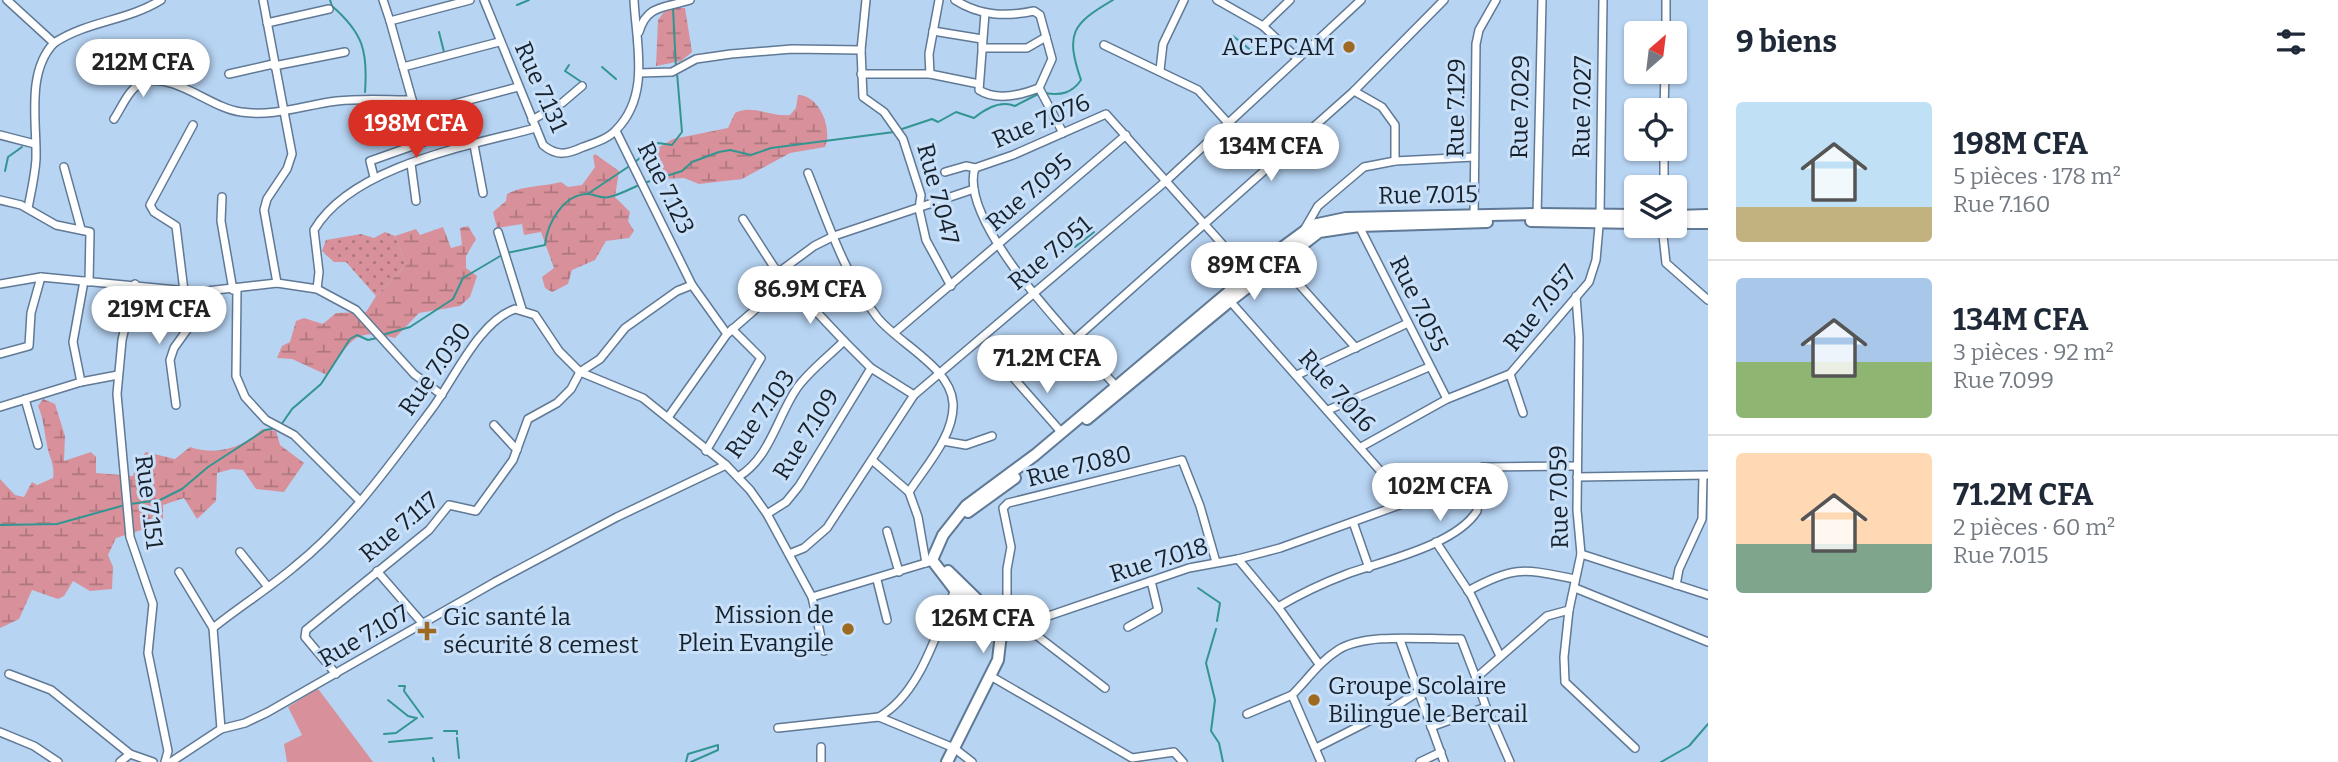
<!DOCTYPE html>
<html lang="fr">
<meta charset="utf-8">
<style>
:root{--surface:#fff;--page:#f6f6f7;--text:#1f2937;--muted:#747a83;--line:#e0e1e3;--accent:#d93025}
body{margin:0;font-family:Bitter,serif;background:var(--page);color:var(--text);height:100vh;display:flex;flex-direction:column;font-size:26px;white-space:nowrap}
*{box-sizing:border-box;margin:0}
p{font-size:23px;color:var(--muted)}
.icon{flex:none;width:38px;height:38px;fill:none;stroke:currentColor;stroke-width:2;stroke-linecap:round;stroke-linejoin:round}
.map{position:relative;flex:1;overflow:hidden}
.drawer{display:flex;flex-direction:column;background:var(--surface);width:630px}
.drawer>*{flex:none}
.needle{width:46px;rotate:28deg}
.controls{position:absolute;left:1624px;top:21px;display:grid;gap:14px}
.controls a{display:grid;place-items:center;width:63px;height:63px;border-radius:7px;background:var(--surface);box-shadow:0 2px 5px #0004;font-size:35px}
.price{position:absolute;translate:-50% -60px;padding:0 16px;border-radius:24px;background:#fff;color:#222;font-size:23px;line-height:46px;filter:drop-shadow(0 2px 4px #0008)}
.price::after{content:'';position:absolute;left:50%;top:42px;width:21px;height:16px;margin-left:-10px;background:inherit;clip-path:polygon(0 0,100% 0,50% 100%)}
.price.on{background:var(--accent);color:#fff}
ul{padding:0;list-style:none}
li{display:flex;align-items:center;gap:21px;height:175px;padding:0 28px}
li+li{border-top:2px solid var(--line)}
li span{display:grid;place-items:center;flex:none;width:196px;height:140px;border-radius:7px;color:#555}
li>.icon{margin-inline-start:auto}
span .icon{width:84px;height:84px;fill:#fffc;stroke-width:1}
li b{font-size:30px}
h2{display:flex;justify-content:space-between;align-items:center;height:84px;padding:0 28px;font-size:30px}
main{display:flex;flex:1;min-height:0}
.map>svg:first-child{display:block}
.grass{fill:url(#grass-dots)}
.wetland{fill:url(#wetland-marsh)}
.pitch{fill:#d8919a}
.lines{fill:none;stroke-linecap:round;stroke-linejoin:round}
.stream{stroke:#329591;stroke-width:2}
.minor-casing{stroke:#607995;stroke-width:10}
.secondary-casing{stroke:#607995;stroke-width:14}
.minor{stroke:#fff;stroke-width:7}
.secondary{stroke:#fff;stroke-width:10}
.poi-dot{fill:#9e6a21;stroke:#c9e0f9;stroke-width:2.5}
.labels{text-anchor:middle;stroke-width:6;stroke-linejoin:round;paint-order:stroke}
.poi-label{font-size:24px;fill:#17212c;stroke:#c9e0f9;text-anchor:end}
.street-label{font-size:24px;fill:#17212c;stroke:#c9e0f9}
</style>
<main>
<div class="map">
<svg width="1708" height="762" viewBox="0 0 1708 762">
<defs>
<pattern id="grass-dots" width="8" height="8" patternUnits="userSpaceOnUse" patternTransform="scale(1.75)"><rect width="8" height="8" fill="#d8919a"/><path d="M2 2h.1M6 6h.1" fill="none" stroke="#ae767e" stroke-width="1.8" stroke-linecap="round"/></pattern>
<pattern id="wetland-marsh" width="20" height="14" patternUnits="userSpaceOnUse" patternTransform="scale(1.75)"><rect width="20" height="14" fill="#d8919a"/><path d="M1 5h8M5 5V1M11 12h8M15 12V8" fill="none" stroke="#ae767e"/></pattern>
</defs>
<rect width="100%" height="100%" fill="#b7d4f3"/>
<path class="grass" d="M 385,232 L 395,236 L 406,265 L 376,296 L 346,262 L 334,262 L 322,251 L 326,240 L 361,234 L 374,238 Z"/>
<g class="wetland">
<path d="M 667,8 L 685,8 L 692,52 L 681,61 L 656,66 L 658,20 Z"/>
<path d="M 798,95 C 819,95 833,128 825,147 L 790,153 L 742,179 L 699,184 L 684,178 L 665,179 L 651,152 L 673,139 L 728,128 L 735,113 C 752,104 771,117 790,115 L 796,108 Z"/>
<path d="M 595,154 L 619,171 L 615,197 L 630,212 L 628,221 L 634,231 L 629,238 L 606,241 L 595,260 L 572,270 L 568,284 L 552,292 L 545,288 L 542,277 L 554,268 L 541,232 L 524,235 L 522,224 L 497,228 L 493,212 L 506,201 L 507,194 C 524,185 542,187 561,182 L 568,187 L 582,185 L 595,167 L 593,156 Z"/>
<path d="M 468,226 L 476,239 L 466,256 L 466,268 L 477,276 L 470,297 L 460,306 L 419,313 L 395,338 C 352,326 350,343 327,375 L 292,359 L 277,358 L 282,346 L 290,342 L 296,321 L 304,318 L 323,324 L 336,313 L 366,312 L 376,296 L 406,265 L 395,236 L 416,229 L 420,235 L 443,227 L 451,248 L 462,245 L 460,228 Z"/>
<path d="M 43,399 L 55,404 L 65,436 L 64,461 L 91,452 L 96,457 L 96,473 L 133,476 L 136,464 L 146,452 L 175,459 L 190,447 C 217,456 242,448 262,429 L 276,431 L 280,445 L 304,463 L 284,492 L 256,489 L 243,470 L 232,469 L 217,473 L 216,501 L 197,519 L 184,498 L 163,505 L 163,523 L 116,538 L 108,555 L 113,567 L 112,589 L 90,591 L 73,581 L 64,596 L 58,599 L 32,590 L 19,619 L 0,628 L 0,479 L 15,495 L 24,497 L 32,482 L 37,485 L 53,478 C 55,464 49,457 47,445 C 44,431 44,420 38,406 Z"/>
</g>
<path class="pitch" d="M 317,689 L 319,690 L 373,762 L 287,762 L 284,744 L 302,735 L 288,707 Z"/>
<g class="lines">
<g class="stream">
<path d="M 330,0 L 332,6 C 363,33 368,51 365,92"/>
<path d="M 517,5 L 529,0"/>
<path d="M 673,8 L 676,68"/>
<path d="M 439,32 L 444,52"/>
<path d="M 1233,36 L 1258,56"/>
<path d="M 569,65 L 565,71 L 583,83"/>
<path d="M 602,67 L 616,79"/>
<path d="M 1045,93 C 1061,96 1072,93 1081,80 C 1065,33 1072,24 1113,0"/>
<path d="M 899,130 L 932,119 L 938,122 L 956,112 L 974,118 C 985,109 1001,100 1015,106 L 1040,93"/>
<path d="M 442,140 L 455,135"/>
<path d="M 635,162 L 658,143 L 672,145 L 682,132 L 677,73"/>
<path d="M 5,171 L 8,157 L 22,147"/>
<path d="M 644,183 L 682,171 L 692,162 L 719,152 L 730,150 L 751,155 L 771,148 L 894,132"/>
<path d="M 589,193 L 631,165"/>
<path d="M 1075,247 L 1094,232"/>
<path d="M 507,253 L 545,245 C 547,224 563,194 588,194 C 594,194 600,199 609,197 C 619,195 630,189 639,185"/>
<path d="M 382,335 L 410,327 L 453,299 L 463,278 L 502,255"/>
<path d="M 281,425 L 292,409 L 321,384 L 350,339 L 357,335 L 368,340 L 377,338"/>
<path d="M 130,504 L 160,500 L 182,489 L 208,467 L 265,430 L 277,428"/>
<path d="M 0,525 L 57,524 L 125,505"/>
<path d="M 1198,588 L 1220,603 L 1217,621"/>
<path d="M 1216,629 L 1206,663 L 1215,700 L 1211,731 L 1219,743 L 1223,762"/>
<path d="M 399,686 L 405,686 L 404,691 L 423,717"/>
<path d="M 388,700 L 408,716 L 416,718"/>
<path d="M 444,731 L 457,731 L 457,734"/>
<path d="M 384,734 L 396,733 L 417,718"/>
<path d="M 457,738 L 459,758"/>
<path d="M 389,742 L 432,738"/>
<path d="M 433,758 L 434,762"/>
<path d="M 686,762 L 688,754 L 718,745 L 718,750 L 691,762"/>
<path d="M 1661,762 L 1689,746 L 1708,724"/>
</g>
<defs>
<g id="minor">
<path d="M 7,0 L 54,43 C 87,21 127,21 161,0"/>
<path d="M 263,0 L 292,154 L 287,169 L 267,199 L 264,210 L 277,283"/>
<path d="M 383,0 L 390,21"/>
<path d="M 484,0 L 543,145 C 557,157 568,154 583,147 C 594,143 608,139 616,130 C 651,95 636,43 634,0"/>
<path d="M 866,0 L 861,50 L 863,97 L 884,112 L 903,139 L 921,195 L 919,209 L 926,240 L 951,286"/>
<path d="M 955,0 C 980,16 1006,17 1034,11 L 1040,15 L 1052,59 L 1039,88 L 1063,133"/>
<path d="M 1217,0 L 1263,26 L 1297,58"/>
<path d="M 985,13 L 979,90 C 996,101 1021,95 1039,88"/>
<path d="M 267,23 L 329,9"/>
<path d="M 1263,26 L 1290,0"/>
<path d="M 933,31 L 982,39 L 982,48 L 1027,48 L 1046,37"/>
<path d="M 639,32 C 647,4 666,8 690,0"/>
<path d="M 1666,33 L 1666,0"/>
<path d="M 1104,45 L 1198,90 L 1228,123"/>
<path d="M 274,66 L 345,52"/>
<path d="M 403,67 L 499,42"/>
<path d="M 1160,70 L 1163,44 L 1184,0"/>
<path d="M 639,73 L 672,72 L 696,59 L 731,54 L 792,49 L 861,50"/>
<path d="M 229,74 L 273,64"/>
<path d="M 861,74 L 930,74 L 929,54 L 939,0"/>
<path d="M 930,74 L 979,84"/>
<path d="M 1354,91 L 1382,107 L 1395,125 L 1395,161"/>
<path d="M 1664,110 L 1665,72"/>
<path d="M 416,114 L 518,87"/>
<path d="M 114,119 C 122,107 130,86 144,82 C 176,73 210,108 241,112 C 275,117 304,105 337,101 C 362,98 387,100 412,100"/>
<path d="M 532,120 L 562,103 L 582,86"/>
<path d="M 616,131 L 692,285 L 727,334"/>
<path d="M 0,135 L 35,144"/>
<path d="M 474,145 L 483,193"/>
<path d="M 1664,149 L 1664,187"/>
<path d="M 411,164 L 416,201"/>
<path d="M 64,167 L 81,229"/>
<path d="M 975,168 C 957,223 1079,345 1115,385"/>
<path d="M 945,172 L 966,166 L 975,168 L 1013,155 L 1106,114 L 1249,274"/>
<path d="M 808,173 C 827,220 845,276 877,317 C 896,342 951,367 953,403 C 955,435 925,467 909,492 L 918,517 L 926,563"/>
<path d="M 374,177 L 370,161 L 424,142 L 390,21 L 470,0"/>
<path d="M 222,197 L 221,221 L 233,290"/>
<path d="M 0,200 L 21,205 L 56,225 L 90,232 L 89,282"/>
<path d="M 28,208 C 31,192 35,176 36,159 C 37,123 26,72 54,43"/>
<path d="M 1537,216 L 1542,0"/>
<path d="M 1474,218 L 1476,44 L 1479,30 L 1496,0"/>
<path d="M 743,219 L 774,267 L 844,341 L 871,368 L 914,395"/>
<path d="M 1359,226 L 1447,399"/>
<path d="M 1662,226 L 1666,263 L 1708,300"/>
<path d="M 1304,230 L 1318,206 L 1364,167 L 1395,161 L 1474,157"/>
<path d="M 498,232 L 522,309"/>
<path d="M 1279,262 L 1356,348"/>
<path d="M 779,272 L 814,246 L 834,236 L 974,189"/>
<path d="M 0,284 L 41,277 L 198,292 L 277,283 L 317,289 L 356,310 L 414,374 L 442,395"/>
<path d="M 135,284 L 122,340 L 117,394 L 130,537 L 153,604 L 148,653 L 168,751 L 165,762"/>
<path d="M 237,289 L 236,376 L 245,397 L 266,420 L 294,435 L 360,501"/>
<path d="M 317,289 L 319,272 L 314,230 C 352,166 468,146 536,128"/>
<path d="M 184,291 L 176,226 L 154,212 L 150,205 L 193,125"/>
<path d="M 1230,301 L 1406,500 L 1405,503 L 1280,548 L 1238,559"/>
<path d="M 894,333 L 1126,135"/>
<path d="M 1074,340 L 1354,91 L 1444,0"/>
<path d="M 0,354 L 29,346 L 31,313 L 41,277"/>
<path d="M 1510,374 L 1523,413"/>
<path d="M 1011,375 L 1062,433"/>
<path d="M 1297,375 L 1408,323"/>
<path d="M 81,382 L 118,375"/>
<path d="M 25,399 L 38,445"/>
<path d="M 176,405 L 170,360 L 174,348 L 194,320 L 198,292"/>
<path d="M 0,407 L 81,382 L 73,342 L 84,281"/>
<path d="M 1328,410 L 1429,367"/>
<path d="M 669,416 L 727,334 L 788,281"/>
<path d="M 494,425 L 517,450"/>
<path d="M 943,441 L 966,445 L 992,436"/>
<path d="M 1361,447 L 1447,399 L 1510,374 L 1589,282 L 1596,260 L 1600,215 L 1603,0"/>
<path d="M 706,451 L 761,358 L 732,329"/>
<path d="M 872,460 L 909,492"/>
<path d="M 738,477 C 770,458 777,417 797,388 C 809,371 829,356 844,341"/>
<path d="M 1577,477 L 1708,475"/>
<path d="M 767,514 L 786,502 L 799,486 L 871,368"/>
<path d="M 1353,522 L 1369,568"/>
<path d="M 887,531 L 899,572"/>
<path d="M 1436,542 L 1471,595 L 1500,656"/>
<path d="M 240,552 L 268,587"/>
<path d="M 789,554 L 804,548 L 827,528 L 914,395 L 1166,181 L 1361,0"/>
<path d="M 1581,554 L 1708,595"/>
<path d="M 377,571 L 423,624"/>
<path d="M 179,572 L 213,628"/>
<path d="M 877,580 L 887,620"/>
<path d="M 1676,585 L 1679,569 L 1702,519 L 1703,476"/>
<path d="M 1575,588 L 1708,642"/>
<path d="M 1468,591 C 1515,565 1524,569 1575,579"/>
<path d="M 812,597 L 929,562"/>
<path d="M 1278,607 C 1300,594 1323,583 1347,574 C 1383,561 1456,545 1477,511 L 1483,467 L 1576,466"/>
<path d="M 1569,610 L 1564,657 L 1565,682 L 1635,748"/>
<path d="M 1023,625 L 1105,688"/>
<path d="M 1128,627 L 1158,610 L 1151,581"/>
<path d="M 1014,628 L 1007,610 L 1007,569 L 1011,547 L 1003,508 L 1008,503 L 1182,460 L 1200,506 L 1216,562"/>
<path d="M 1007,630 L 1189,568 L 1238,559 L 1278,607 L 1319,664"/>
<path d="M 1400,640 L 1444,762"/>
<path d="M 9,674 L 51,690 L 130,754"/>
<path d="M 336,674 L 305,637 L 306,630 L 429,530 L 449,505 L 476,511 L 513,460 L 528,419 L 557,403 L 571,389 L 580,372 L 600,359 L 625,328 L 677,291 L 692,285"/>
<path d="M 994,678 L 1132,758 L 1174,752 L 1183,762"/>
<path d="M 1476,678 L 1486,707"/>
<path d="M 1247,714 L 1292,695"/>
<path d="M 879,717 C 921,693 936,632 955,590"/>
<path d="M 1431,727 L 1486,707 L 1510,762"/>
<path d="M 778,728 L 879,717 L 954,748 L 972,762"/>
<path d="M 221,729 L 213,628 C 239,607 268,589 294,567 C 348,524 390,465 431,410 C 454,380 478,322 515,309 L 535,315 L 559,351 L 580,372 L 643,398 L 726,465 L 750,490 L 767,514 L 812,597 L 824,651"/>
<path d="M 0,732 L 34,746 L 58,762"/>
<path d="M 1316,748 L 1385,713 L 1418,692"/>
<path d="M 120,762 L 130,754 L 153,762"/>
<path d="M 171,762 L 221,729 L 245,723 L 268,712 L 495,582 L 617,517 L 726,465"/>
<path d="M 821,762 L 821,747"/>
<path d="M 1321,762 L 1292,695 C 1308,679 1319,662 1338,650 C 1367,632 1427,640 1461,639 L 1476,678 L 1547,616 L 1569,610 L 1581,554 L 1577,510 L 1579,337 L 1576,296"/>
<path d="M 1420,762 L 1441,752"/>
</g>
<g id="secondary">
<path d="M 1675,216 L 1708,215"/>
<path d="M 1531,221 L 1636,223"/>
<path d="M 1688,223 L 1708,223"/>
<path d="M 1087,419 L 1230,301 L 1319,232 L 1359,226 L 1487,222"/>
<path d="M 968,512 L 1015,478"/>
<path d="M 948,571 L 989,611"/>
<path d="M 947,762 L 998,660 L 1001,634 L 955,590 L 932,560 L 943,535 L 966,506 L 1035,455 L 1275,253 L 1313,225 L 1346,218 L 1537,214 L 1636,215"/>
</g>
</defs>
<use href="#minor" class="minor-casing"/>
<use href="#secondary" class="secondary-casing"/>
<use href="#minor" class="minor"/>
<use href="#secondary" class="secondary"/>
</g>
<g class="poi-dot">
<circle cx="1349" cy="47" r="7"/>
<circle cx="848" cy="629" r="7"/>
<path d="M423.5 620.5h7v7h7v7h-7v7h-7v-7h-7v-7h7z"/>
<circle cx="1314" cy="700" r="7"/>
</g>
<g class="labels">
<g class="poi-label">
<text x="1335" y="55">ACEPCAM</text>
<text x="834" y="623">Mission de<tspan x="834" dy="28">Plein Evangile</tspan></text>
<text x="443" y="625" text-anchor="start">Gic santé la<tspan x="443" dy="28">sécurité 8 cemest</tspan></text>
<text x="1328" y="694" text-anchor="start">Groupe Scolaire<tspan x="1328" dy="28">Bilingue le Bercail</tspan></text>
</g>
<g class="street-label">
<text transform="translate(541 87) rotate(66)" y="8">Rue 7.131</text>
<text transform="translate(1520 107) rotate(-89)" y="8">Rue 7.029</text>
<text transform="translate(1582 107) rotate(-89)" y="8">Rue 7.027</text>
<text transform="translate(1456 108) rotate(-89)" y="8">Rue 7.129</text>
<text transform="translate(1041 121) rotate(-23)" y="8">Rue 7.076</text>
<text transform="translate(666 188) rotate(64)" y="8">Rue 7.123</text>
<text transform="translate(1029 192) rotate(-41)" y="8">Rue 7.095</text>
<text transform="translate(938 194) rotate(75)" y="8">Rue 7.047</text>
<text transform="translate(1428 195) rotate(-1)" y="8">Rue 7.015</text>
<text transform="translate(1050 253) rotate(-40)" y="8">Rue 7.051</text>
<text transform="translate(1419 304) rotate(64)" y="8">Rue 7.055</text>
<text transform="translate(1540 308) rotate(-52)" y="8">Rue 7.057</text>
<text transform="translate(435 369) rotate(-55)" y="8">Rue 7.030</text>
<text transform="translate(1337 391) rotate(48)" y="8">Rue 7.016</text>
<text transform="translate(760 414) rotate(-55)" y="8">Rue 7.103</text>
<text transform="translate(806 434) rotate(-58)" y="8">Rue 7.109</text>
<text transform="translate(1079 466) rotate(-14)" y="8">Rue 7.080</text>
<text transform="translate(1559 497) rotate(-91)" y="8">Rue 7.059</text>
<text transform="translate(149 502) rotate(83)" y="8">Rue 7.151</text>
<text transform="translate(399 527) rotate(-40)" y="8">Rue 7.117</text>
<text transform="translate(1159 560) rotate(-17)" y="8">Rue 7.018</text>
<text transform="translate(364 636) rotate(-30)" y="8">Rue 7.107</text>
</g>
</g>
</svg>
<div class="controls">
<a><svg class="needle" viewBox="-14 -14 28 28"><path d="M0-13l5 13h-10z" fill="#e53935"/><path d="M0 13l5-13h-10z" fill="#747a83"/></svg></a>
<a><svg class="icon" aria-label="locate" viewBox="0 0 24 24"><circle cx="12" cy="12" r="6"/><path d="M12 2v4M12 18v4M2 12h4M18 12h4"/></svg></a>
<a><svg class="icon" aria-label="layers" viewBox="0 0 24 24"><path d="M12 4l9 5-9 5-9-5zM3 14l9 5 9-5"/></svg></a>
</div>
<b class="price" style="left:143px;top:99px">212M CFA</b>
<b class="price on" style="left:416px;top:160px">198M CFA</b>
<b class="price" style="left:1271px;top:183px">134M CFA</b>
<b class="price" style="left:1254px;top:302px">89M CFA</b>
<b class="price" style="left:810px;top:326px">86.9M CFA</b>
<b class="price" style="left:159px;top:346px">219M CFA</b>
<b class="price" style="left:1047px;top:395px">71.2M CFA</b>
<b class="price" style="left:1440px;top:523px">102M CFA</b>
<b class="price" style="left:983px;top:655px">126M CFA</b>
</div>
<section class="drawer">
<h2>9 biens<svg class="icon" aria-label="filters" viewBox="0 0 24 24"><path d="M4 7h16M4 17h16"/><circle cx="9" cy="7" r="2"/><circle cx="15" cy="17" r="2"/></svg></h2>
<ul>
<li><span style="background:linear-gradient(#bfe0f5 75%,#c2b280 0)"><svg class="icon" aria-label="home" viewBox="0 0 24 24"><path d="M3 11l9-7 9 7M6 9v11h12V9"/></svg></span><div><b>198M CFA</b><p>5 pièces · 178 m²</p><p>Rue 7.160</p></div></li>
<li><span style="background:linear-gradient(#a9c7e8 60%,#8fb573 0)"><svg class="icon" aria-label="home" viewBox="0 0 24 24"><path d="M3 11l9-7 9 7M6 9v11h12V9"/></svg></span><div><b>134M CFA</b><p>3 pièces · 92 m²</p><p>Rue 7.099</p></div></li>
<li><span style="background:linear-gradient(#ffd9b3 65%,#7fa58c 0)"><svg class="icon" aria-label="home" viewBox="0 0 24 24"><path d="M3 11l9-7 9 7M6 9v11h12V9"/></svg></span><div><b>71.2M CFA</b><p>2 pièces · 60 m²</p><p>Rue 7.015</p></div></li>
</ul>
</section>
</main>
